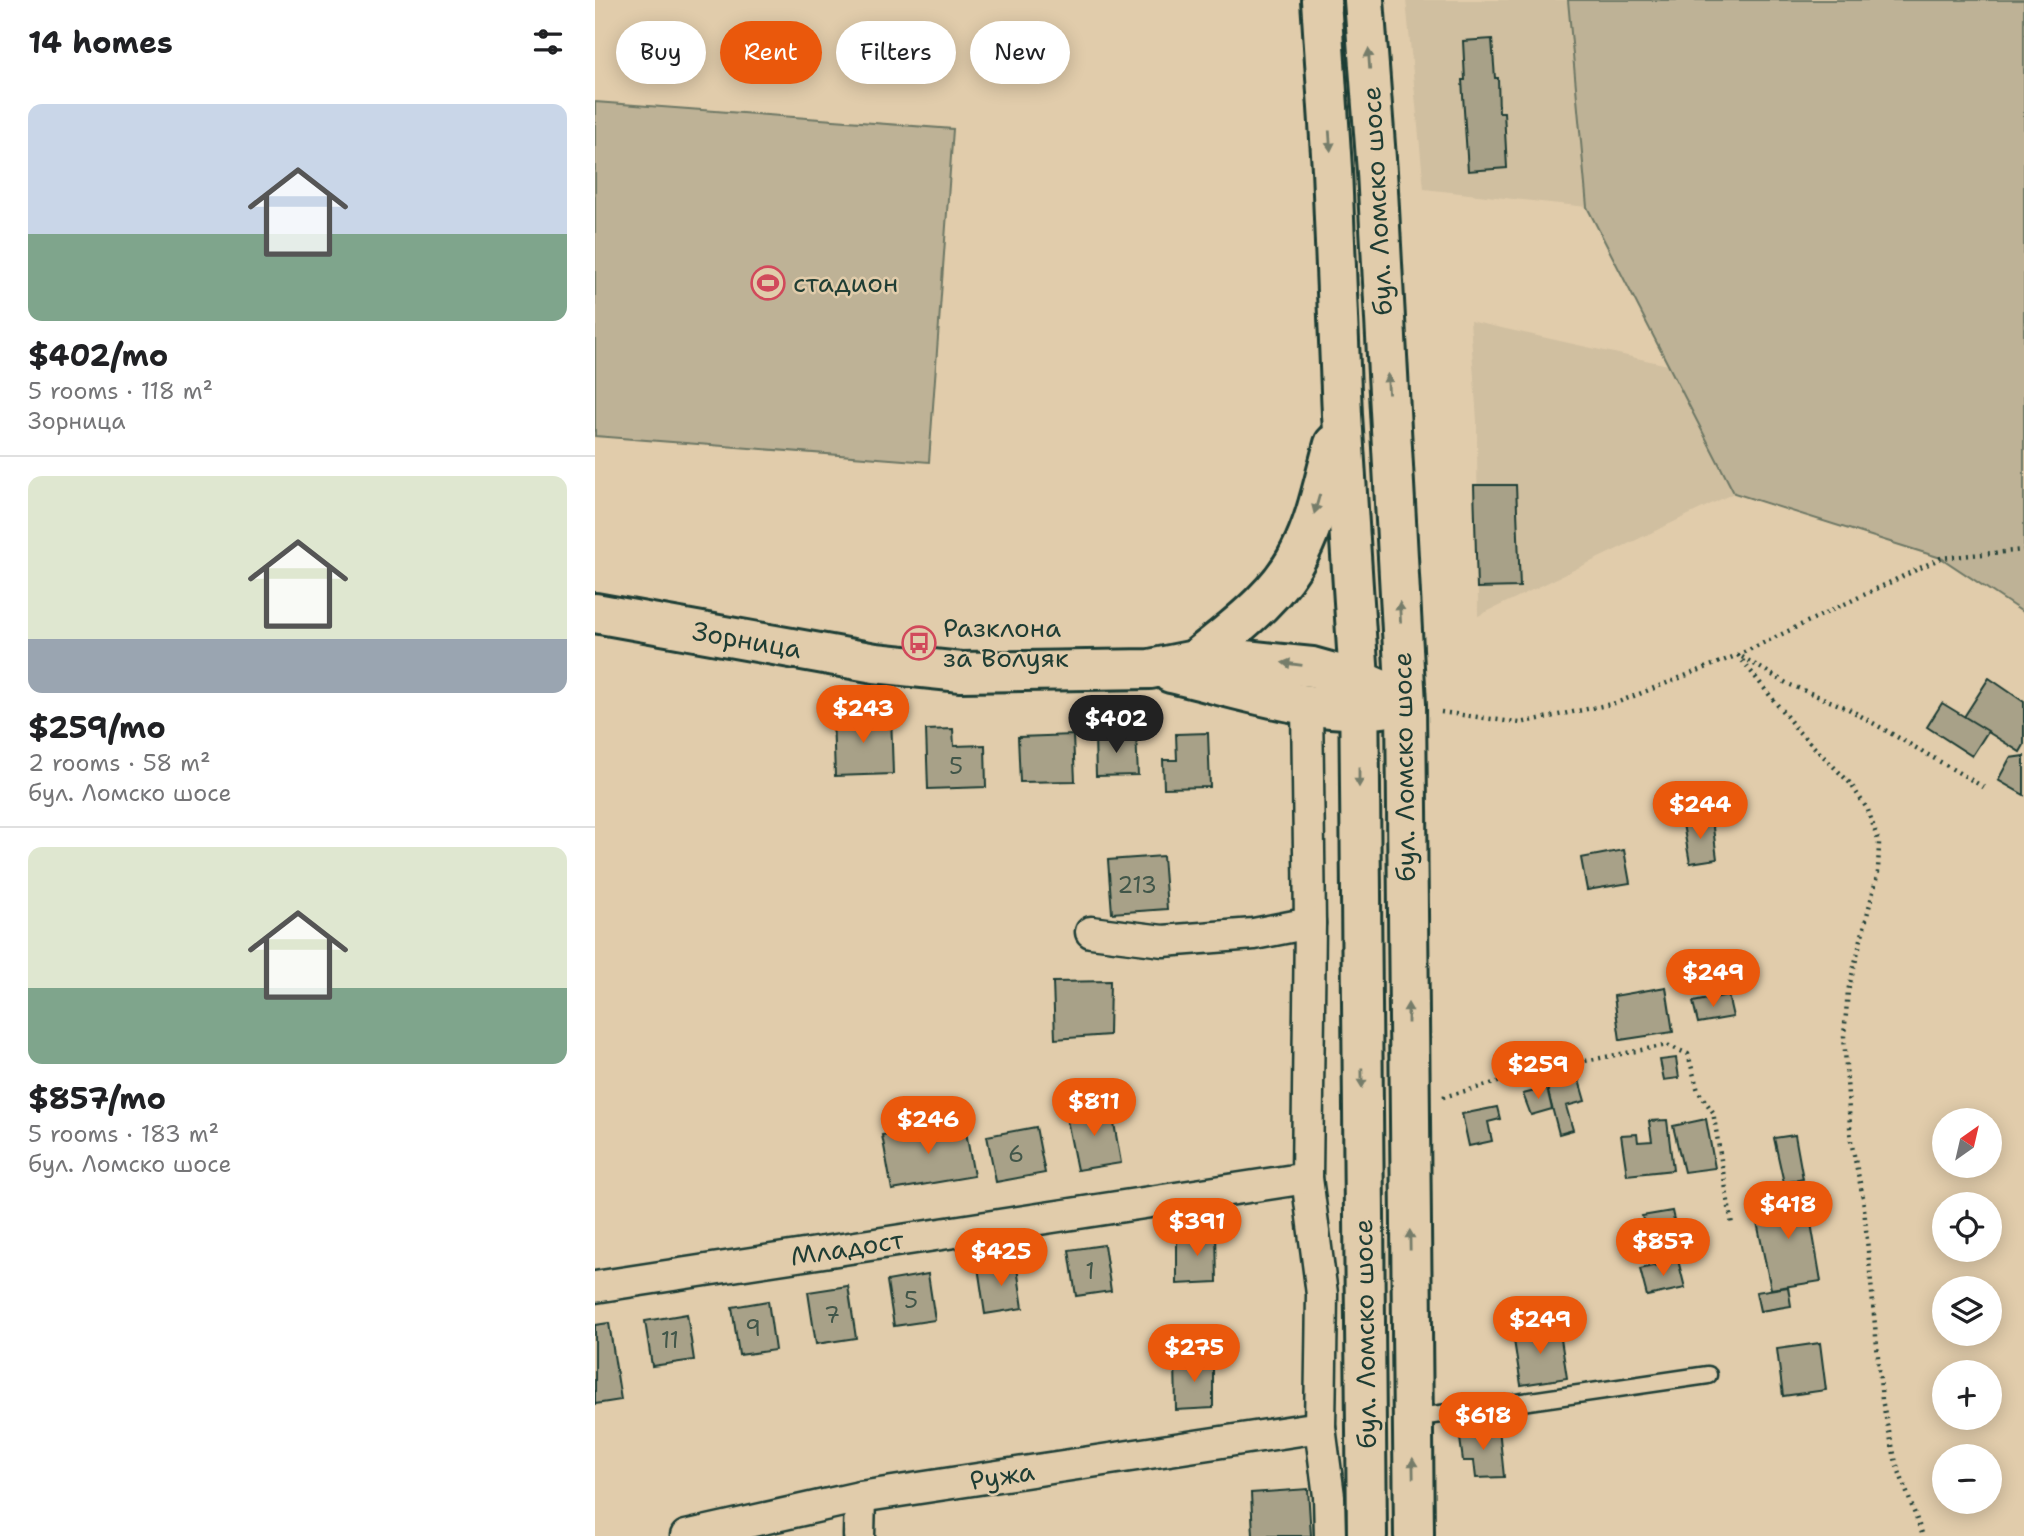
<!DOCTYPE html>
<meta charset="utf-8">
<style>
:root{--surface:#fff;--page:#f2f2f2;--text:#202124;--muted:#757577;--line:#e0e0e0;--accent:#ea580c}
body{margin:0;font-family:"Shantell Sans",sans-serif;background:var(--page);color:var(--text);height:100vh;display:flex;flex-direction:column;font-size:26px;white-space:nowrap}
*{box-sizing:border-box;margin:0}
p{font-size:23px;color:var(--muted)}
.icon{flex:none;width:38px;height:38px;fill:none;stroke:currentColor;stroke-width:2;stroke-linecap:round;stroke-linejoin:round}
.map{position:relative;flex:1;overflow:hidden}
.sheet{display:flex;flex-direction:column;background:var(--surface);width:595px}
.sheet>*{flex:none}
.top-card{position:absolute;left:21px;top:21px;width:665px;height:63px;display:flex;gap:14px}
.needle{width:46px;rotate:34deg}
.tools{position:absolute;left:1337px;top:1108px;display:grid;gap:14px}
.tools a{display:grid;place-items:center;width:70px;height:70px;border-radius:50%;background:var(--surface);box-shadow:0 4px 18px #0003;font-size:35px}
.price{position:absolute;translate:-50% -60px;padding:0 16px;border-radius:24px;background:var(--accent);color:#fff;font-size:23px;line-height:46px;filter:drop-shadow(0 2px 4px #0008)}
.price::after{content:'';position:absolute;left:50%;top:42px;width:21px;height:16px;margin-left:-10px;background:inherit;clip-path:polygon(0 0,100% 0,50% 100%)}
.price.current{background:#222;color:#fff}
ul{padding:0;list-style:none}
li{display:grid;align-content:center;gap:14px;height:371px;padding:0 28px}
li+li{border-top:2px solid var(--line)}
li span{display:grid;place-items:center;height:217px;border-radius:14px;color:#555}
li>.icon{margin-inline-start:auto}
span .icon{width:126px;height:126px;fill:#fffc;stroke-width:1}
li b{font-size:30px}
h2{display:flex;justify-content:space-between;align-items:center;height:84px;padding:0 28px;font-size:30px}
.pill{padding:0 24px;border-radius:32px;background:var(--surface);box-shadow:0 4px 18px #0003;font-size:24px;line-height:63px}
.pill.current{background:var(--accent);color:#fff}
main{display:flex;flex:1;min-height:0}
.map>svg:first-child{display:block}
.built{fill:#d0bfa0}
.green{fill:#beb296;stroke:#6e7865;stroke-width:2}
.building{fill:#a8a188;stroke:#1f3d34;stroke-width:2}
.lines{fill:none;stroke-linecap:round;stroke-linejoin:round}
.lane-casing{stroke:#1f3d34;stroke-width:21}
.street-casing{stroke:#1f3d34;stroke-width:35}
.secondary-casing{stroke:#1f3d34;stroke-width:44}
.path{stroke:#1f3d34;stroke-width:4.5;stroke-dasharray:2 5;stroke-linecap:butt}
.lane{stroke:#e1ccab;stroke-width:16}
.street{stroke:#e1ccab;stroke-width:30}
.secondary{stroke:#e1ccab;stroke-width:38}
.oneway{fill:#767d6a}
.labels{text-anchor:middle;stroke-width:5;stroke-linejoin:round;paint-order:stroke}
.number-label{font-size:23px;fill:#415649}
.street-label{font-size:26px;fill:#1f3d34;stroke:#e1ccab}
.poi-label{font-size:26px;fill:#1f3d34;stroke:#e1ccab;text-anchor:start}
</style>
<main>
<section class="sheet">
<h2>14 homes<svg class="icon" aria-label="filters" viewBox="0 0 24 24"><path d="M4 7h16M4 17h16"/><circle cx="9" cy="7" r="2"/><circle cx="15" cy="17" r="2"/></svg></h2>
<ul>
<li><span style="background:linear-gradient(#c9d6e8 60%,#7fa58c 0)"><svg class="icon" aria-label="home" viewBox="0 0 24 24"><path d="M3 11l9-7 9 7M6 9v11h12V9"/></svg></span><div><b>$402/mo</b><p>5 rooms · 118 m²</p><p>Зорница</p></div></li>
<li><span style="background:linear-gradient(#dfe7d0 75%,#9aa5b1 0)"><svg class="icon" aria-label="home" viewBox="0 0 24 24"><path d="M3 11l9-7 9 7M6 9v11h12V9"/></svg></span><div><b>$259/mo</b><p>2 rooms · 58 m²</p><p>бул. Ломско шосе</p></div></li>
<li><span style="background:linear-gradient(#dfe7d0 65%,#7fa58c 0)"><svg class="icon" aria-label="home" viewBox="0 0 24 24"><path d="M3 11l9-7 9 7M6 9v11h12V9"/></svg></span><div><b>$857/mo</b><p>5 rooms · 183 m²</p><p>бул. Ломско шосе</p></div></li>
</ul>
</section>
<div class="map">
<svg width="1429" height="1536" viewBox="0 0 1429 1536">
<rect width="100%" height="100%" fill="#e1ccab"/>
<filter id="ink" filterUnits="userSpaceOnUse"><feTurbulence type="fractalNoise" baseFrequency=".0143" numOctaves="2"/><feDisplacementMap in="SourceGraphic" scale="14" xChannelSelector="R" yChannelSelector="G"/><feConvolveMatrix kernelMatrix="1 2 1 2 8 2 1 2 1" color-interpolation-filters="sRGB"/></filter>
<g filter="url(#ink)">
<g class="built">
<path d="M 811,0 L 973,0 L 992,207 L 829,189 Z"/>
<path d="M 875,321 L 1073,365 L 1139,493 L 883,616 L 882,421 Z"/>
</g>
<g class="green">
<path d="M 973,0 L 1429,0 L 1429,613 L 1346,558 L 1139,493 L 992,207 Z"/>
<path d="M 0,102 L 358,129 L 334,462 L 0,436 Z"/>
</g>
<g class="building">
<path d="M 897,39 L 900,78 L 903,78 L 904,112 L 909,112 L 912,168 L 873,171 L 867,80 L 870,80 L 868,41 Z"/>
<path d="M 879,485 L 921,485 L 925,587 L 882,588 Z"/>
<path d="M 1394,678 L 1429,702 L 1429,745 L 1425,752 L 1369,717 Z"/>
<path d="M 1347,703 L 1393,731 L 1377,756 L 1332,727 Z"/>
<path d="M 296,714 L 298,774 L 240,776 L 238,716 Z"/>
<path d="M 358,729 L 359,746 L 390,745 L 391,787 L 333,789 L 331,730 Z"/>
<path d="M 613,733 L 615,787 L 569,788 L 568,760 L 582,760 L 581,734 Z"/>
<path d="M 541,734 L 543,775 L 501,776 L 500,735 Z"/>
<path d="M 478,735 L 480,781 L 425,782 L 423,737 Z"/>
<path d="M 1429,756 L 1429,795 L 1403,780 L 1415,758 Z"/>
<path d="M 1117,820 L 1122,859 L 1095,863 L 1088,824 Z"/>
<path d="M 1029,850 L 1035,883 L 992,890 L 986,858 Z"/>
<path d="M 568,856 L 572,909 L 517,913 L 513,860 Z"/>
<path d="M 515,981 L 514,1035 L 460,1039 L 458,982 Z"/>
<path d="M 1071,987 L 1078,1032 L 1025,1040 L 1019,996 Z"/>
<path d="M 1133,995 L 1138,1017 L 1103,1023 L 1098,1002 Z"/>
<path d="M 1081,1058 L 1084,1078 L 1069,1080 L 1065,1060 Z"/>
<path d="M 984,1080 L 990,1101 L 971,1106 L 978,1130 L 964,1134 L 952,1088 Z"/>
<path d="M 952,1088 L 957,1109 L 936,1115 L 928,1094 Z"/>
<path d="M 516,1106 L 526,1163 L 482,1170 L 471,1115 Z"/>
<path d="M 902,1107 L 905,1119 L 893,1122 L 897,1141 L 874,1146 L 867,1114 Z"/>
<path d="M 1111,1119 L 1120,1168 L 1089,1172 L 1078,1126 Z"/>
<path d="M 1072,1120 L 1078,1170 L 1032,1175 L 1026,1135 L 1042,1134 L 1043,1142 L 1057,1141 L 1054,1121 Z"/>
<path d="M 369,1121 L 379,1176 L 297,1190 L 287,1135 Z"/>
<path d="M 441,1127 L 450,1173 L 401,1182 L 392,1136 Z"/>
<path d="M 1200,1135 L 1208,1179 L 1189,1183 L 1179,1138 Z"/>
<path d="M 1211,1194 L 1226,1281 L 1176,1289 L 1158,1203 Z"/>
<path d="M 1077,1211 L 1081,1229 L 1052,1235 L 1047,1216 Z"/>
<path d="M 621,1231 L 622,1282 L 582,1284 L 582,1235 Z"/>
<path d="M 509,1245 L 516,1291 L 481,1296 L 474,1250 Z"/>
<path d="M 1083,1260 L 1090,1288 L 1052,1296 L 1045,1269 Z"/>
<path d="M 421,1261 L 428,1308 L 390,1314 L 383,1267 Z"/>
<path d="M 333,1274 L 340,1320 L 299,1326 L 292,1281 Z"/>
<path d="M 253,1286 L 261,1338 L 221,1344 L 213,1292 Z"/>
<path d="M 1193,1287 L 1196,1306 L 1165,1311 L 1161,1292 Z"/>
<path d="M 173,1301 L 180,1350 L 144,1355 L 137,1307 Z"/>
<path d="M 92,1314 L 99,1360 L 57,1366 L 50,1321 Z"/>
<path d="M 14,1323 L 26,1400 L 0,1404 L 0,1325 Z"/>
<path d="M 964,1326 L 972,1378 L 926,1385 L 918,1334 Z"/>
<path d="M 1225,1343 L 1231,1390 L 1188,1396 L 1182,1349 Z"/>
<path d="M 618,1358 L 618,1408 L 581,1410 L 580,1359 Z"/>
<path d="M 904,1428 L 909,1477 L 881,1478 L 879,1461 L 868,1461 L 864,1431 Z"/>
<path d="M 713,1489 L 716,1536 L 658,1536 L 656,1493 Z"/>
</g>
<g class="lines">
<defs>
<path id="lane" d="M 818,1418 L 1113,1375"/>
<g id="street">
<path d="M 712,705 L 715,923 L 712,1178 L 727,1294 L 725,1427 L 734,1496 L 735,1536"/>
<path d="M 496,932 L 568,941 L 659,934 L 715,923"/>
<path d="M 0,1287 L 712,1178"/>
<path d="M 91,1536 L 265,1497 L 725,1427"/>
<path d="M 264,1536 L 265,1497"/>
</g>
<g id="secondary">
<path d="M 726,0 L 737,169 L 747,415 L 764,680 L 772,1536"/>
<path d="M 769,0 L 782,172 L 811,704 L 819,1536"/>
<path d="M 0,613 L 280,663 L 366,672 L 555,669 L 600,660 L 631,658 L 717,667 L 764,680 L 785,689"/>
<path d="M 600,660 C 638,629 683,597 705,552 C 722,519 729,480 739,444"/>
<path d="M 576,673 C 641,688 722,716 788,708"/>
</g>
</defs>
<use href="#lane" class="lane-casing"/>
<use href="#street" class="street-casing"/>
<use href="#secondary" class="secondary-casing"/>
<g class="path">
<path d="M 1143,655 L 1203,731 L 1255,783 L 1273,810 L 1284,843 L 1283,872 L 1253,991 L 1249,1036 L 1256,1141 L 1268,1197 L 1287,1400 L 1301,1463 L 1328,1536"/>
<path d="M 1147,657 L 1193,684 L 1252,708 L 1392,789"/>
<path d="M 846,712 L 925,723 L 1021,703 L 1143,655 L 1346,558 L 1429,550"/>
<path d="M 848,1097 L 954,1068 L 1072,1045 L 1093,1054 L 1103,1091 L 1118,1112 L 1137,1225"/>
</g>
<use href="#lane" class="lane"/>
<use href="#street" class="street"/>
<use href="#secondary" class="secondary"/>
</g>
<defs><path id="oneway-solid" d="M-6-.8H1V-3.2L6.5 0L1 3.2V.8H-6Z" transform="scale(1.75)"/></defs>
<g class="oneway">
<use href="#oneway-solid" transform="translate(774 59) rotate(-94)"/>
<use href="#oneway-solid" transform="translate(735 141) rotate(86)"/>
<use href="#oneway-solid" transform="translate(793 384) rotate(-93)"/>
<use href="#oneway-solid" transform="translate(722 504) rotate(106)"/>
<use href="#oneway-solid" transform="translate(805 612) rotate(-93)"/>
<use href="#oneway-solid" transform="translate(697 664) rotate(-172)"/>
<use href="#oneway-solid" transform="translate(764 777) rotate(90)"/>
<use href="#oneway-solid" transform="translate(813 1013) rotate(-90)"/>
<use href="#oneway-solid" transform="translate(767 1078) rotate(89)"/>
<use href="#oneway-solid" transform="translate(815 1240) rotate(-91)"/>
<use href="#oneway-solid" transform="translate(818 1468) rotate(-91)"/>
</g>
</g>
<defs>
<symbol id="stadium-ring" viewBox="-11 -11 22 22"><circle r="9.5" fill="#e1ccab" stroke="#d1495b" stroke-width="1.5"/><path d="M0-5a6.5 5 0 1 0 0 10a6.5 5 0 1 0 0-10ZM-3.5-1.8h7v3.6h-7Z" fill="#d1495b"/></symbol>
<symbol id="bus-ring" viewBox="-11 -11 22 22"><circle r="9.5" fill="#e1ccab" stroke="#d1495b" stroke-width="1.5"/><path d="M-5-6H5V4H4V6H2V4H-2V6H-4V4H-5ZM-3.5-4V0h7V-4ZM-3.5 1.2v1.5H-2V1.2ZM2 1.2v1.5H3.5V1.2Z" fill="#d1495b"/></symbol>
</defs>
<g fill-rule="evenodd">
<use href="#stadium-ring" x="154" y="264" width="38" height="38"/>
<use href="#bus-ring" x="305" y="624" width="38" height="38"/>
</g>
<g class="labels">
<g class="number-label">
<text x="361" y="774">5</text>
<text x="542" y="893">213</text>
<text x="421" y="1162">6</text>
<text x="495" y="1279">1</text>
<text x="316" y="1308">5</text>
<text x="237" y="1323">7</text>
<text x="158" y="1336">9</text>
<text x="75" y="1348">11</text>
</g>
<g class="street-label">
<text transform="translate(782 201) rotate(-93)" y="9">бул. Ломско шосе</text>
<text transform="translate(152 640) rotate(10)" y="9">Зорница</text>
<text transform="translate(809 767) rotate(-91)" y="9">бул. Ломско шосе</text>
<text transform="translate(252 1248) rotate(-9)" y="9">Младост</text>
<text transform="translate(770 1334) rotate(-91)" y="9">бул. Ломско шосе</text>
<text transform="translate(407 1476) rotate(-9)" y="9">Ружа</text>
</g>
<g class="poi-label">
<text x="198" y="292">стадион</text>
<text x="348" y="637">Разклона<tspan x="348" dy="30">за Волуяк</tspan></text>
</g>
</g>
</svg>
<div class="tools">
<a><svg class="needle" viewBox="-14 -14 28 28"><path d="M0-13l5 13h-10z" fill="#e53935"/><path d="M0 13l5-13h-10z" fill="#757577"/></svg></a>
<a><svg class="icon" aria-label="locate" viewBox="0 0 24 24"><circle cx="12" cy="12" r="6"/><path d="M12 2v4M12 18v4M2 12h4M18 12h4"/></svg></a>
<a><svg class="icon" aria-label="layers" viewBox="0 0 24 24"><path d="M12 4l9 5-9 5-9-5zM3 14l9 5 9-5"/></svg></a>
<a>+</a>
<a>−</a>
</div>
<b class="price" style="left:268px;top:745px">$243</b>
<b class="price current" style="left:521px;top:755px">$402</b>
<b class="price" style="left:1105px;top:841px">$244</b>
<b class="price" style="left:1118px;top:1009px">$249</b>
<b class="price" style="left:943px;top:1101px">$259</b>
<b class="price" style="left:499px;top:1138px">$811</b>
<b class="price" style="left:333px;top:1156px">$246</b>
<b class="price" style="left:1193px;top:1241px">$418</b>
<b class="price" style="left:602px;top:1258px">$391</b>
<b class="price" style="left:1068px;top:1278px">$857</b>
<b class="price" style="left:406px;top:1288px">$425</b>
<b class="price" style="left:945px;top:1356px">$249</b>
<b class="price" style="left:599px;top:1384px">$275</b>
<b class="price" style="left:888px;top:1452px">$618</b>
<div class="top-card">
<a class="pill">Buy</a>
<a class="pill current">Rent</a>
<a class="pill">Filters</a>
<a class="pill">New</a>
</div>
</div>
</main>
